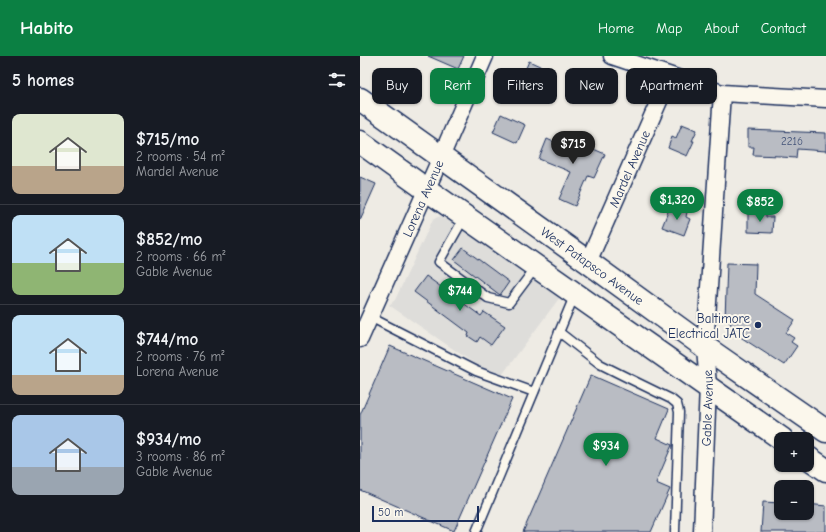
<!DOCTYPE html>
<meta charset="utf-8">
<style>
:root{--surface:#171b24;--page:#242831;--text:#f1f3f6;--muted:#9ea1a6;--line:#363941;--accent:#0b8043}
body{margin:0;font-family:"Comic Neue",sans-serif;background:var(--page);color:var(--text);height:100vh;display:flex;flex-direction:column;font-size:15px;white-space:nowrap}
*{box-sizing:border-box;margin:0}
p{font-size:13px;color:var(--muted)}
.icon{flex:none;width:22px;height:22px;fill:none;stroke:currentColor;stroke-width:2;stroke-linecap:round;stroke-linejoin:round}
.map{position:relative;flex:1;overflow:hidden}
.panel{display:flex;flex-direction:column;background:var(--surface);width:360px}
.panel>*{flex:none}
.hud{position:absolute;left:12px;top:12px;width:380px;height:36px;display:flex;gap:8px}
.fabs{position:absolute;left:414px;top:376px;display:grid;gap:8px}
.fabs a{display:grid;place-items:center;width:40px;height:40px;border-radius:8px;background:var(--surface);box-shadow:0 1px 3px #0004;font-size:20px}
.scale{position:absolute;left:12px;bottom:10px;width:107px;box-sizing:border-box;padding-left:4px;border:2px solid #1b2f5e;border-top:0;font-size:11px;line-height:14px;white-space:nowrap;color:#1b2f5e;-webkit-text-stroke:3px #fbf7ec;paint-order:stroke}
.price{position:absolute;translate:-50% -34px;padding:0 9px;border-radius:14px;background:var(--accent);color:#fff;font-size:13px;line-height:26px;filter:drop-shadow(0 1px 2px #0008)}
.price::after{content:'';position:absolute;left:50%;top:24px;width:12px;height:9px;margin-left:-6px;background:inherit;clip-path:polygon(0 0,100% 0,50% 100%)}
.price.active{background:#222;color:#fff}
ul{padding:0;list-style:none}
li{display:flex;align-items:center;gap:12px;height:100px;padding:0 12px}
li+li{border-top:1px solid var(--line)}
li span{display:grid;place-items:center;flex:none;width:112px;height:80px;border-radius:8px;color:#555}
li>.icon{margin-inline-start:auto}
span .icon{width:48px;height:48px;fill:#fffc;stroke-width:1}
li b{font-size:17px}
h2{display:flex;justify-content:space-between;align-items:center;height:48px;padding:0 12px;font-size:17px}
.tag{padding:0 14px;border-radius:8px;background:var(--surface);box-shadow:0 1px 3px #0004;font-size:14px;line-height:36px}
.tag.active{background:var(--accent);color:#fff}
header{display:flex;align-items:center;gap:24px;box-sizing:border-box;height:56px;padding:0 20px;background:var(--accent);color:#fff}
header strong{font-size:19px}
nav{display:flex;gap:22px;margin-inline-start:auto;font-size:14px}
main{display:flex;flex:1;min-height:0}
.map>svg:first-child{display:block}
.built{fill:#deddda}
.building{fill:#b9bcc3;stroke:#1b2f5e}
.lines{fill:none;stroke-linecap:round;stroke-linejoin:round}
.service-casing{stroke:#1b2f5e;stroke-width:11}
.minor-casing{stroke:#1b2f5e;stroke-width:19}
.primary-casing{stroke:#1b2f5e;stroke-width:25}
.service{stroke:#fbf7ec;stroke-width:8}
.minor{stroke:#fbf7ec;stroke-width:16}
.primary{stroke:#fbf7ec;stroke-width:22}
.poi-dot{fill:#1b2f5e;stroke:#fbf7ec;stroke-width:1.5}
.labels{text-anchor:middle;stroke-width:4;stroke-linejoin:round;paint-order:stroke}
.number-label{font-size:11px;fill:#425277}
.street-label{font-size:13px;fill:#1b2f5e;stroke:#fbf7ec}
.poi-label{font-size:13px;fill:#1b2f5e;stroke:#fbf7ec;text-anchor:end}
</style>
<header>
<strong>Habito</strong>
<nav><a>Home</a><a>Map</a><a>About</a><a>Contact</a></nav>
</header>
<main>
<section class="panel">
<h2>5 homes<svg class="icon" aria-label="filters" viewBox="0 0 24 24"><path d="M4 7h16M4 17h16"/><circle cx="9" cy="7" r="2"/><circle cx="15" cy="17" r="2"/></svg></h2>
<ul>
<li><span style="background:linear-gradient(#dfe7d0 65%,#b9a48a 0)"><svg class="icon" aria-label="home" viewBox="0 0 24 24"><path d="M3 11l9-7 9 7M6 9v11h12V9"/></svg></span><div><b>$715/mo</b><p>2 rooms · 54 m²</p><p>Mardel Avenue</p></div></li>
<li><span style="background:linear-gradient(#bfe0f5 60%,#8fb573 0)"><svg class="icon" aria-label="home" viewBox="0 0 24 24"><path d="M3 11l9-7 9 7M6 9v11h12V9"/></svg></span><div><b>$852/mo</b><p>2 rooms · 66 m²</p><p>Gable Avenue</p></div></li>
<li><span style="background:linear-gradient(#bfe0f5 75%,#b9a48a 0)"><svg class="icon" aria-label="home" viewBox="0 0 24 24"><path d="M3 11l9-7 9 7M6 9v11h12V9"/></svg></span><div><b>$744/mo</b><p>2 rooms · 76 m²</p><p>Lorena Avenue</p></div></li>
<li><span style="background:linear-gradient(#a9c7e8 65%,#9aa5b1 0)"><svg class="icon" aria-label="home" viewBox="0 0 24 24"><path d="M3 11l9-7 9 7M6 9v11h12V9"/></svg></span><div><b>$934/mo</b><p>3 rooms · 86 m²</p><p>Gable Avenue</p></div></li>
</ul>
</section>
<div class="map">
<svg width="466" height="476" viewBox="0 0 466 476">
<rect width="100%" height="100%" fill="#eeebe4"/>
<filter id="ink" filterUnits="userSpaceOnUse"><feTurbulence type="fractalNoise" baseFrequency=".025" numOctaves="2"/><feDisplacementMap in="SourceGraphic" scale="8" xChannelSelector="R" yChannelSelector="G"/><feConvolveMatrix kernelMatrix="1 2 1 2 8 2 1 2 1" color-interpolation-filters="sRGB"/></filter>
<g filter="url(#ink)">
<path class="built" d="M 81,160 L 200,241 L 142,319 L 118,310 L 29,249 L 35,244 L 73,163 Z"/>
<g class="building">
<path d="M 68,0 L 104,0 L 98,13 Z"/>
<path d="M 169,5 L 184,12 L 175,33 L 160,26 Z"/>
<path d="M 243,18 L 258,25 L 250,43 L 235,36 Z"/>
<path d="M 141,58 L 165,69 L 157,87 L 133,76 Z"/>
<path d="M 322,68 L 337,74 L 332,85 L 334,85 L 327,100 L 308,92 L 312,80 L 316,82 Z"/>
<path d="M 388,74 L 466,77 L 466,95 L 437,93 L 436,102 L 421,101 L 421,100 L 393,99 L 394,91 L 388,91 Z"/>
<path d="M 201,82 L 221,91 L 222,88 L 245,98 L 234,122 L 228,120 L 215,150 L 199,143 L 211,116 L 179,103 L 187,83 L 198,88 Z"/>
<path d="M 0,121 L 16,128 L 0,164 Z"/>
<path d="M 309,153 L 312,154 L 313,153 L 319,154 L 327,156 L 326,161 L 330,163 L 324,179 L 302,171 Z"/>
<path d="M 388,157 L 406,158 L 406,161 L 413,161 L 412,177 L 388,176 Z"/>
<path d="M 103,192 L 149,226 L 140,239 L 94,204 Z"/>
<path d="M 367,207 L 396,208 L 395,238 L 435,264 L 426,277 L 434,282 L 431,286 L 437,290 L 424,309 L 368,273 L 371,267 L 365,263 Z"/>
<path d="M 66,220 L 121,260 L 124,256 L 145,270 L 131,289 L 120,281 L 117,286 L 108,280 L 109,277 L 54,236 Z"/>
<path d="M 30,290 L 152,343 L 94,475 L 0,434 L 0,359 Z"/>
<path d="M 231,319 L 309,353 L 297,382 L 312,389 L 296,427 L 310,433 L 291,476 L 163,476 Z"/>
<path d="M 403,446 L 421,447 L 421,457 L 447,457 L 447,448 L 466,450 L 466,476 L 401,476 Z"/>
</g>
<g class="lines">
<defs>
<g id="service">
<path d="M 104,162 L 79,206 L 128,242 L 149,247 L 176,211"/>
<path d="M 10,261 L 116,315 L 174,336"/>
<path d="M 199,276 L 240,308 L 266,321 L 311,343 L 317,348 L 319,356 L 315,476"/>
<path d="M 116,476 L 215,238"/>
</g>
<g id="minor">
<path d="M 252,0 L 362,37 L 466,43"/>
<path id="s1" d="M 228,206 L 310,20"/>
<path id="s2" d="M 0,283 L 81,101 L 125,0"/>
<path id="s3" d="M 342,476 L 348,330 L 345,291 L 362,37"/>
</g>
<g id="primary">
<path id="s4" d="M 0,43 L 228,206 L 345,291 L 466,375"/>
<path d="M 0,86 L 67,134 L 422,383"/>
<path d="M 447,401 L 466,414"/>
</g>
</defs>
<use href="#service" class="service-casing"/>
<use href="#minor" class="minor-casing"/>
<use href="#primary" class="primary-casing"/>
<use href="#service" class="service"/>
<use href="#minor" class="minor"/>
<use href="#primary" class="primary"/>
</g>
</g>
<circle class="poi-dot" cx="398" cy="269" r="4"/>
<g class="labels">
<g class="number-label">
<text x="432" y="89">2216</text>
</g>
<g class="street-label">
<text dy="5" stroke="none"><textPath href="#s1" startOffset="102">Mardel Avenue</textPath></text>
<text dy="5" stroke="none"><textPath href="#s2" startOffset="154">Lorena Avenue</textPath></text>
<text dy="5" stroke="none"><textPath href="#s4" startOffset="286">West Patapsco Avenue</textPath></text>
<text dy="5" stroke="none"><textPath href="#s3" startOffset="124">Gable Avenue</textPath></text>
</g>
<g class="poi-label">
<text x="390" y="267">Baltimore<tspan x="390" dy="15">Electrical JATC</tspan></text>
</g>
</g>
</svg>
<div class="fabs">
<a>+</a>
<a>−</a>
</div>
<div class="scale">50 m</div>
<b class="price active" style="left:213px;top:109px">$715</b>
<b class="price" style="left:317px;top:165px">$1,320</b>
<b class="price" style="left:400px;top:167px">$852</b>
<b class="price" style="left:100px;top:256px">$744</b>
<b class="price" style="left:246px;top:411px">$934</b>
<div class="hud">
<a class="tag">Buy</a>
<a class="tag active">Rent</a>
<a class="tag">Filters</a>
<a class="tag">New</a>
<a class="tag">Apartment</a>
</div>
</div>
</main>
